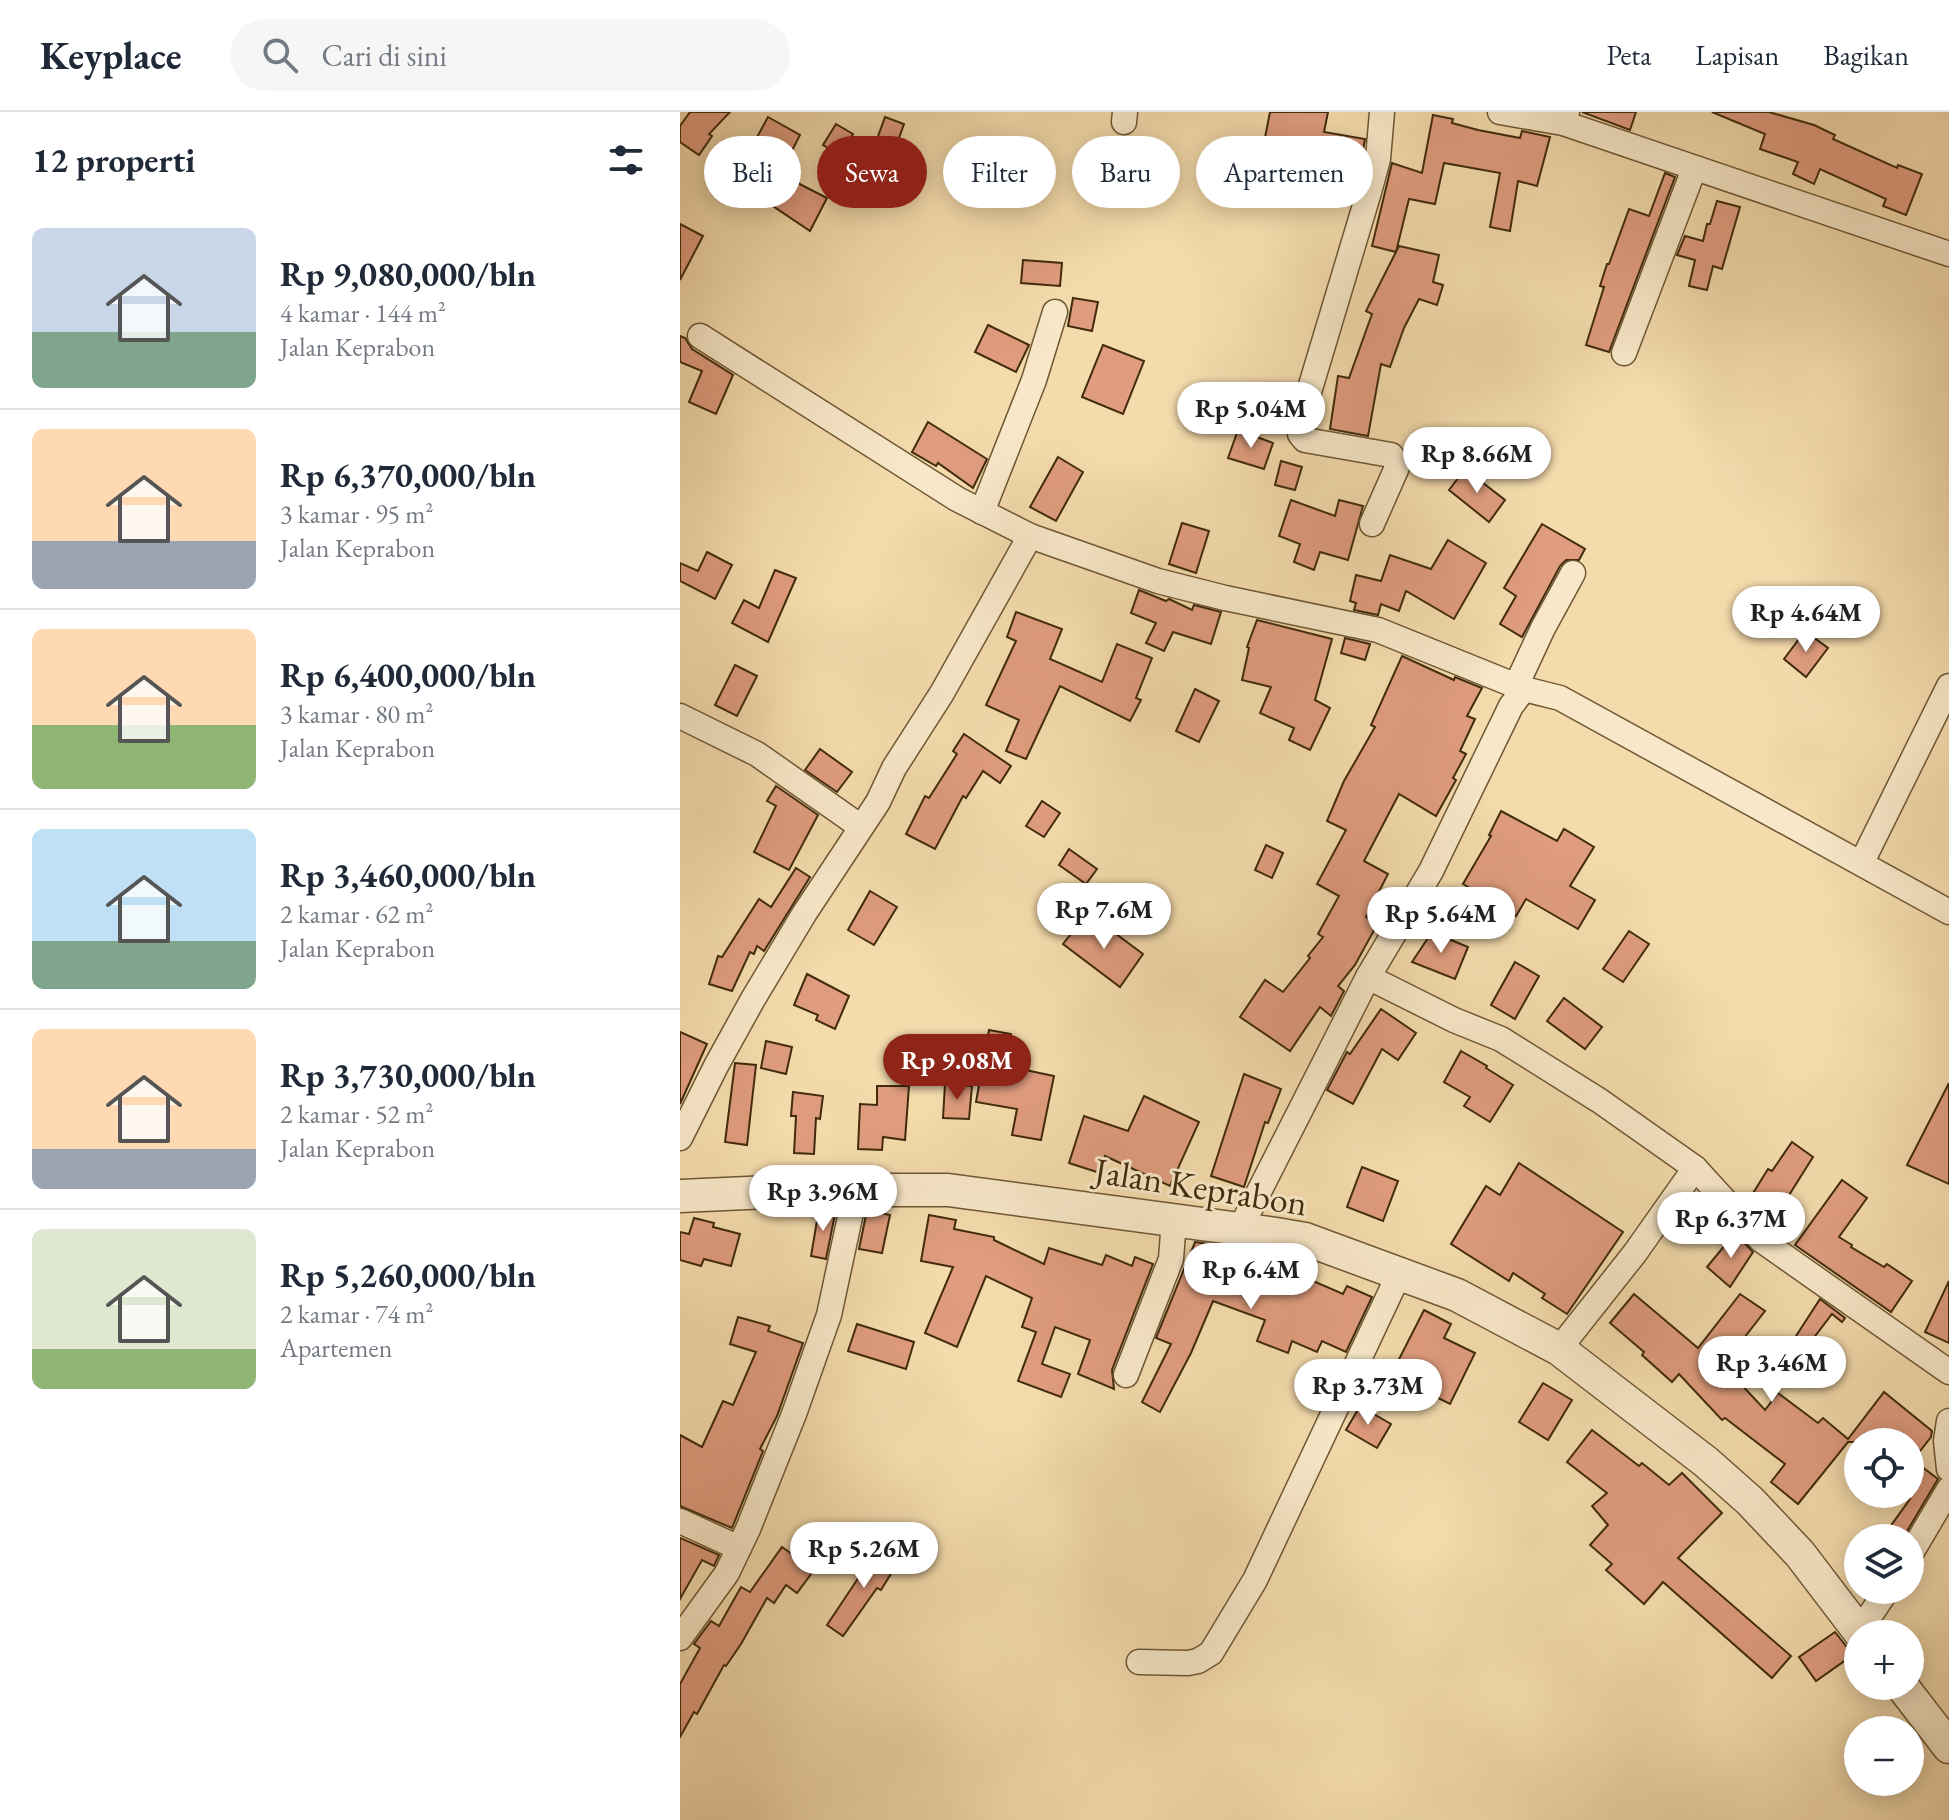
<!DOCTYPE html>
<html lang="id">
<meta charset="utf-8">
<style>
:root{--surface:#fff;--page:#f6f6f7;--text:#1f2937;--muted:#747a83;--line:#e0e1e3;--accent:#8f2418}
body{margin:0;font-family:"EB Garamond",serif;background:var(--page);color:var(--text);height:100vh;display:flex;flex-direction:column;font-size:30px;white-space:nowrap}
*{box-sizing:border-box;margin:0}
p{font-size:26px;color:var(--muted)}
.icon{flex:none;width:44px;height:44px;fill:none;stroke:currentColor;stroke-width:2;stroke-linecap:round;stroke-linejoin:round}
.map{position:relative;flex:1;overflow:hidden}
.side{display:flex;flex-direction:column;background:var(--surface);width:680px}
.side>*{flex:none}
.banner{position:absolute;left:24px;top:24px;width:760px;height:72px;display:flex;gap:16px}
.buttons{position:absolute;left:1164px;top:1316px;display:grid;gap:16px}
.buttons a{display:grid;place-items:center;width:80px;height:80px;border-radius:50%;background:var(--surface);box-shadow:0 4px 20px #0003;font-size:40px}
.price{position:absolute;translate:-50% -68px;padding:0 18px;border-radius:28px;background:#fff;color:#222;font-size:26px;line-height:52px;filter:drop-shadow(0 2px 4px #0008)}
.price::after{content:'';position:absolute;left:50%;top:48px;width:24px;height:18px;margin-left:-12px;background:inherit;clip-path:polygon(0 0,100% 0,50% 100%)}
.price.active{background:var(--accent);color:#fff}
ul{padding:0;list-style:none}
li{display:flex;align-items:center;gap:24px;height:200px;padding:0 32px}
li+li{border-top:2px solid var(--line)}
li span{display:grid;place-items:center;flex:none;width:224px;height:160px;border-radius:12px;color:#555}
li>.icon{margin-inline-start:auto}
span .icon{width:96px;height:96px;fill:#fffc;stroke-width:1}
li b{font-size:34px}
h2{display:flex;justify-content:space-between;align-items:center;height:96px;padding:0 32px;font-size:34px}
.chip{padding:0 28px;border-radius:36px;background:var(--surface);box-shadow:0 4px 20px #0003;font-size:28px;line-height:72px}
.chip.active{background:var(--accent);color:#fff}
header{display:flex;align-items:center;gap:48px;box-sizing:border-box;height:112px;padding:0 40px;background:var(--surface);border-bottom:2px solid var(--line)}
header strong{font-size:38px}
nav{display:flex;gap:44px;margin-inline-start:auto;font-size:28px}
.search{width:560px;height:72px;background:var(--page);display:flex;align-items:center;gap:20px;box-sizing:border-box;padding:0 28px;border-radius:44px;color:var(--muted);font-size:30px}
main{display:flex;flex:1;min-height:0}
.map>svg:first-child{display:block}
.building{fill:#df9c7e;stroke:#412b0c;stroke-width:2}
.lines{fill:none;stroke-linecap:round;stroke-linejoin:round}
.minor-casing{stroke:#6e5734;stroke-width:27}
.tertiary-casing{stroke:#6e5734;stroke-width:35}
.minor{stroke:#f8e8c9;stroke-width:24}
.tertiary{stroke:#f8e8c9;stroke-width:32}
.labels{text-anchor:middle;stroke-width:6;stroke-linejoin:round;paint-order:stroke}
.street-label{font-size:36px;fill:#412b0c;stroke:#f8e8c9}
</style>
<header>
<strong>Keyplace</strong>
<div class="search"><svg class="icon" aria-label="search" viewBox="0 0 24 24"><circle cx="10" cy="10" r="6"/><path d="M15 15l6 6"/></svg>Cari di sini</div>
<nav><a>Peta</a><a>Lapisan</a><a>Bagikan</a></nav>
</header>
<main>
<section class="side">
<h2>12 properti<svg class="icon" aria-label="filters" viewBox="0 0 24 24"><path d="M4 7h16M4 17h16"/><circle cx="9" cy="7" r="2"/><circle cx="15" cy="17" r="2"/></svg></h2>
<ul>
<li><span style="background:linear-gradient(#c9d6e8 65%,#7fa58c 0)"><svg class="icon" aria-label="home" viewBox="0 0 24 24"><path d="M3 11l9-7 9 7M6 9v11h12V9"/></svg></span><div><b>Rp 9,080,000/bln</b><p>4 kamar · 144 m²</p><p>Jalan Keprabon</p></div></li>
<li><span style="background:linear-gradient(#ffd9b3 70%,#9aa5b1 0)"><svg class="icon" aria-label="home" viewBox="0 0 24 24"><path d="M3 11l9-7 9 7M6 9v11h12V9"/></svg></span><div><b>Rp 6,370,000/bln</b><p>3 kamar · 95 m²</p><p>Jalan Keprabon</p></div></li>
<li><span style="background:linear-gradient(#ffd9b3 60%,#8fb573 0)"><svg class="icon" aria-label="home" viewBox="0 0 24 24"><path d="M3 11l9-7 9 7M6 9v11h12V9"/></svg></span><div><b>Rp 6,400,000/bln</b><p>3 kamar · 80 m²</p><p>Jalan Keprabon</p></div></li>
<li><span style="background:linear-gradient(#bfe0f5 70%,#7fa58c 0)"><svg class="icon" aria-label="home" viewBox="0 0 24 24"><path d="M3 11l9-7 9 7M6 9v11h12V9"/></svg></span><div><b>Rp 3,460,000/bln</b><p>2 kamar · 62 m²</p><p>Jalan Keprabon</p></div></li>
<li><span style="background:linear-gradient(#ffd9b3 75%,#9aa5b1 0)"><svg class="icon" aria-label="home" viewBox="0 0 24 24"><path d="M3 11l9-7 9 7M6 9v11h12V9"/></svg></span><div><b>Rp 3,730,000/bln</b><p>2 kamar · 52 m²</p><p>Jalan Keprabon</p></div></li>
<li><span style="background:linear-gradient(#dfe7d0 75%,#8fb573 0)"><svg class="icon" aria-label="home" viewBox="0 0 24 24"><path d="M3 11l9-7 9 7M6 9v11h12V9"/></svg></span><div><b>Rp 5,260,000/bln</b><p>2 kamar · 74 m²</p><p>Apartemen</p></div></li>
</ul>
</section>
<div class="map">
<svg width="1269" height="1708" viewBox="0 0 1269 1708">
<rect width="100%" height="100%" fill="#f4dbac"/>
<filter id="stains"><feTurbulence type="fractalNoise" baseFrequency=".0025" numOctaves="4"/><feColorMatrix values="0 0 0 0 .2 0 0 0 0 .09 0 0 0 0 .02 0 0 0 .5 -.17"/></filter>
<radialGradient id="worn" r=".72"><stop offset=".6" stop-color="#630" stop-opacity="0"/><stop offset="1" stop-color="#630" stop-opacity=".3"/></radialGradient>
<g class="building">
<path d="M 10,0 L 50,0 L 29,22 L 32,24 L 19,43 L 0,30 L 0,14 Z"/>
<path d="M 590,0 L 648,0 L 644,20 L 685,27 L 678,65 L 663,62 L 665,56 L 620,48 L 618,85 L 591,83 L 594,42 L 582,41 Z"/>
<path d="M 902,0 L 956,0 L 950,18 Z"/>
<path d="M 1032,0 L 1089,0 L 1134,13 L 1155,23 L 1153,27 L 1217,56 L 1218,53 L 1242,62 L 1226,103 L 1203,94 L 1206,87 L 1140,57 L 1134,72 L 1113,62 L 1118,50 L 1080,37 L 1085,22 Z"/>
<path d="M 753,3 L 773,7 L 772,11 L 798,18 L 840,26 L 842,19 L 870,25 L 857,74 L 838,69 L 830,119 L 810,115 L 820,61 L 764,51 L 755,92 L 729,87 L 716,140 L 692,134 L 712,51 L 742,61 Z"/>
<path d="M 88,5 L 120,23 L 100,62 L 147,86 L 130,119 L 60,72 L 71,52 L 64,49 Z"/>
<path d="M 205,5 L 224,12 L 215,37 L 196,30 Z"/>
<path d="M 156,12 L 173,22 L 159,43 L 143,33 Z"/>
<path d="M 985,61 L 995,65 L 929,240 L 906,233 L 924,175 L 920,174 L 927,152 L 929,152 L 949,97 L 969,104 Z"/>
<path d="M 1037,89 L 1060,95 L 1042,157 L 1033,154 L 1027,178 L 1009,174 L 1015,148 L 997,143 L 1005,124 L 1023,129 L 1027,112 L 1030,112 Z"/>
<path d="M 0,112 L 23,124 L 0,168 Z"/>
<path d="M 719,134 L 759,143 L 753,170 L 763,173 L 757,193 L 739,187 L 724,216 L 710,255 L 701,252 L 688,324 L 650,317 L 658,264 L 669,266 L 692,202 L 686,199 Z"/>
<path d="M 343,148 L 382,151 L 380,174 L 341,171 Z"/>
<path d="M 393,186 L 418,190 L 412,219 L 388,214 Z"/>
<path d="M 308,213 L 349,233 L 336,260 L 295,240 Z"/>
<path d="M 0,224 L 5,226 L 12,237 L 53,263 L 36,302 L 9,290 L 22,259 L 0,250 Z"/>
<path d="M 423,233 L 464,249 L 443,302 L 402,285 Z"/>
<path d="M 248,310 L 307,347 L 293,376 L 258,351 L 256,354 L 232,340 Z"/>
<path d="M 558,318 L 593,331 L 584,357 L 548,346 Z"/>
<path d="M 378,345 L 403,360 L 376,409 L 350,395 Z"/>
<path d="M 601,349 L 622,355 L 615,378 L 595,373 Z"/>
<path d="M 785,357 L 825,388 L 809,410 L 769,378 Z"/>
<path d="M 611,388 L 655,404 L 659,388 L 683,394 L 668,448 L 640,440 L 634,458 L 614,450 L 620,432 L 599,424 Z"/>
<path d="M 502,411 L 529,419 L 516,461 L 489,452 Z"/>
<path d="M 862,412 L 905,437 L 899,448 L 886,448 L 880,454 L 842,525 L 820,512 L 836,484 L 824,476 Z"/>
<path d="M 768,428 L 806,451 L 774,507 L 726,479 L 719,499 L 701,492 L 698,503 L 674,498 L 676,491 L 670,489 L 676,463 L 701,469 L 710,443 L 751,457 Z"/>
<path d="M 27,440 L 52,453 L 35,487 L 0,469 L 0,451 L 18,459 Z"/>
<path d="M 95,458 L 116,466 L 88,530 L 52,511 L 64,488 L 79,496 Z"/>
<path d="M 459,478 L 486,489 L 489,487 L 512,498 L 514,493 L 541,500 L 531,532 L 493,520 L 484,539 L 466,531 L 476,511 L 451,501 Z"/>
<path d="M 336,500 L 382,517 L 370,547 L 422,570 L 437,532 L 472,546 L 456,586 L 461,588 L 450,609 L 380,574 L 346,647 L 326,639 L 339,608 L 306,593 L 336,529 L 327,525 Z"/>
<path d="M 577,508 L 652,527 L 635,588 L 650,596 L 630,638 L 609,628 L 614,616 L 580,601 L 591,575 L 562,568 L 569,536 L 567,535 Z"/>
<path d="M 1125,519 L 1148,536 L 1126,565 L 1104,547 Z"/>
<path d="M 665,526 L 690,532 L 685,548 L 661,541 Z"/>
<path d="M 722,544 L 774,568 L 775,565 L 802,576 L 787,604 L 795,607 L 780,639 L 786,642 L 773,666 L 776,668 L 756,704 L 719,682 L 684,749 L 708,762 L 686,805 L 698,811 L 675,853 L 658,874 L 664,879 L 651,904 L 640,895 L 610,939 L 560,905 L 585,868 L 603,880 L 630,846 L 628,844 L 643,825 L 638,822 L 659,784 L 637,772 L 666,718 L 647,709 L 664,669 L 695,615 L 691,613 Z"/>
<path d="M 55,553 L 77,564 L 57,604 L 35,593 Z"/>
<path d="M 515,577 L 539,589 L 519,630 L 496,619 Z"/>
<path d="M 284,622 L 331,654 L 320,671 L 303,659 L 286,686 L 283,684 L 255,737 L 226,722 L 245,684 L 249,686 L 277,642 L 273,639 Z"/>
<path d="M 140,637 L 172,660 L 157,680 L 125,658 Z"/>
<path d="M 96,674 L 138,703 L 109,758 L 74,740 L 96,694 L 87,689 Z"/>
<path d="M 362,689 L 380,701 L 364,725 L 346,714 Z"/>
<path d="M 821,699 L 877,729 L 884,717 L 914,735 L 890,774 L 915,788 L 898,817 L 846,787 L 836,804 L 783,772 L 811,724 L 809,723 Z"/>
<path d="M 586,733 L 603,741 L 592,766 L 575,758 Z"/>
<path d="M 389,737 L 417,757 L 406,772 L 379,753 Z"/>
<path d="M 116,756 L 130,765 L 84,839 L 77,834 L 74,842 L 70,840 L 52,879 L 29,872 L 38,844 L 42,845 L 79,787 L 91,795 Z"/>
<path d="M 190,779 L 217,795 L 194,833 L 168,818 Z"/>
<path d="M 405,804 L 429,823 L 432,819 L 463,842 L 440,875 L 383,832 Z"/>
<path d="M 949,819 L 969,832 L 943,870 L 923,857 Z"/>
<path d="M 752,820 L 788,835 L 775,867 L 732,850 Z"/>
<path d="M 835,850 L 859,864 L 835,907 L 811,893 Z"/>
<path d="M 127,862 L 169,884 L 155,917 L 136,908 L 138,903 L 114,893 Z"/>
<path d="M 884,886 L 922,915 L 905,937 L 867,909 Z"/>
<path d="M 701,897 L 736,921 L 718,948 L 702,937 L 673,992 L 647,978 L 667,940 L 670,942 Z"/>
<path d="M 309,918 L 331,922 L 326,954 L 374,964 L 361,1028 L 332,1023 L 337,997 L 296,990 Z"/>
<path d="M 0,920 L 27,932 L 0,992 Z"/>
<path d="M 86,929 L 112,935 L 106,962 L 81,956 Z"/>
<path d="M 781,939 L 807,954 L 806,956 L 833,973 L 810,1010 L 784,994 L 790,985 L 764,970 Z"/>
<path d="M 55,951 L 76,953 L 67,1033 L 45,1030 Z"/>
<path d="M 564,962 L 601,977 L 588,1011 L 585,1010 L 564,1075 L 531,1064 Z"/>
<path d="M 1269,971 L 1269,1072 L 1227,1053 Z"/>
<path d="M 265,972 L 292,974 L 289,1007 L 263,1006 Z"/>
<path d="M 197,974 L 229,974 L 225,1028 L 203,1025 L 202,1038 L 178,1037 L 180,992 L 197,993 Z"/>
<path d="M 113,980 L 143,984 L 140,1007 L 136,1006 L 134,1042 L 114,1041 L 116,1004 L 111,1004 Z"/>
<path d="M 464,984 L 519,1010 L 490,1074 L 425,1044 L 420,1061 L 389,1051 L 404,1004 L 448,1019 Z"/>
<path d="M 1112,1030 L 1133,1045 L 1089,1115 L 1067,1091 L 1088,1057 L 1092,1059 Z"/>
<path d="M 839,1051 L 943,1120 L 887,1202 L 862,1186 L 865,1182 L 833,1161 L 829,1169 L 771,1132 L 806,1074 L 820,1083 Z"/>
<path d="M 682,1055 L 718,1069 L 703,1109 L 667,1095 Z"/>
<path d="M 1162,1068 L 1187,1086 L 1159,1125 L 1172,1133 L 1171,1135 L 1204,1155 L 1207,1152 L 1232,1169 L 1211,1200 L 1115,1133 Z"/>
<path d="M 139,1097 L 156,1097 L 146,1147 L 131,1144 Z"/>
<path d="M 187,1098 L 210,1103 L 202,1141 L 179,1137 Z"/>
<path d="M 249,1103 L 276,1108 L 274,1117 L 314,1125 L 314,1128 L 364,1152 L 369,1136 L 422,1153 L 426,1143 L 452,1154 L 455,1145 L 473,1152 L 432,1258 L 434,1277 L 398,1262 L 410,1228 L 375,1215 L 362,1252 L 390,1262 L 381,1285 L 338,1269 L 356,1220 L 342,1215 L 352,1186 L 306,1164 L 277,1235 L 245,1221 L 273,1155 L 241,1149 Z"/>
<path d="M 14,1106 L 34,1111 L 33,1115 L 60,1122 L 51,1154 L 24,1147 L 21,1154 L 0,1148 L 0,1120 L 9,1122 Z"/>
<path d="M 1055,1121 L 1073,1140 L 1050,1175 L 1027,1155 Z"/>
<path d="M 515,1130 L 542,1134 L 555,1140 L 551,1148 L 599,1166 L 603,1156 L 663,1182 L 667,1174 L 692,1185 L 666,1240 L 642,1229 L 637,1240 L 612,1229 L 608,1241 L 577,1229 L 585,1208 L 533,1189 L 511,1241 L 480,1300 L 462,1290 L 491,1232 L 476,1226 Z"/>
<path d="M 1269,1169 L 1269,1231 L 1245,1220 Z"/>
<path d="M 954,1182 L 1018,1236 L 1060,1182 L 1085,1199 L 1043,1253 L 1085,1298 L 1098,1281 L 1138,1311 L 1143,1306 L 1168,1327 L 1204,1280 L 1252,1319 L 1251,1325 L 1233,1348 L 1258,1367 L 1223,1426 L 1202,1426 L 1230,1387 L 1230,1330 L 1168,1330 L 1118,1392 L 1091,1370 L 1105,1352 L 1045,1306 L 1042,1308 L 999,1262 L 992,1270 L 962,1243 L 964,1240 L 930,1211 Z"/>
<path d="M 1140,1187 L 1165,1206 L 1162,1210 L 1152,1202 L 1116,1249 L 1105,1241 Z"/>
<path d="M 744,1198 L 771,1212 L 764,1226 L 795,1241 L 770,1292 L 746,1280 L 749,1274 L 715,1255 Z"/>
<path d="M 58,1205 L 90,1214 L 88,1219 L 123,1231 L 97,1304 L 80,1337 L 83,1339 L 52,1416 L 0,1394 L 0,1323 L 22,1335 L 43,1289 L 53,1293 L 76,1240 L 50,1232 Z"/>
<path d="M 177,1212 L 234,1230 L 226,1257 L 168,1239 Z"/>
<path d="M 863,1271 L 892,1288 L 868,1328 L 839,1310 Z"/>
<path d="M 680,1294 L 711,1312 L 697,1336 L 666,1318 Z"/>
<path d="M 912,1318 L 959,1354 L 962,1351 L 989,1373 L 1002,1361 L 1042,1401 L 998,1446 L 1111,1544 L 1092,1566 L 983,1470 L 964,1492 L 926,1458 L 932,1452 L 910,1433 L 928,1413 L 912,1394 L 927,1381 L 887,1350 Z"/>
<path d="M 0,1426 L 39,1443 L 34,1454 L 22,1448 L 0,1487 Z"/>
<path d="M 102,1435 L 134,1458 L 117,1481 L 106,1473 L 94,1491 L 87,1486 L 61,1532 L 46,1554 L 44,1553 L 17,1602 L 14,1600 L 0,1625 L 0,1572 L 20,1536 L 14,1532 L 31,1509 L 39,1514 L 61,1475 L 70,1480 Z"/>
<path d="M 199,1435 L 220,1447 L 201,1478 L 197,1476 L 163,1524 L 147,1513 Z"/>
<path d="M 1155,1520 L 1166,1534 L 1177,1540 L 1136,1569 L 1119,1545 Z"/>
</g>
<g class="lines">
<defs>
<g id="minor">
<path d="M 820,0 L 883,11 L 887,0"/>
<path d="M 444,10 L 445,0"/>
<path d="M 883,11 L 1269,142"/>
<path d="M 20,224 L 277,387 L 350,424"/>
<path d="M 944,241 L 1014,57"/>
<path d="M 302,400 L 354,268 L 375,200"/>
<path d="M 692,412 L 718,353 L 711,343 L 625,328 L 620,322 L 620,310 L 689,80 L 698,47 L 702,0"/>
<path d="M 836,574 L 863,516 L 893,461"/>
<path d="M 844,577 L 880,586 L 1269,800"/>
<path d="M 0,604 L 77,642 L 181,715"/>
<path d="M 1182,750 L 1269,574"/>
<path d="M 688,865 L 774,908 L 821,927 L 920,989 L 1015,1056 L 1081,1128 L 1269,1260"/>
<path d="M 0,1026 L 36,954 L 73,887 L 124,802 L 198,690 L 214,656 L 262,581 L 350,424 L 478,469 L 545,486 L 698,518 L 844,577 L 831,594 L 751,759 L 688,865 L 560,1117"/>
<path d="M 879,1237 L 955,1141 L 1015,1056"/>
<path d="M 446,1263 L 491,1147 L 494,1108"/>
<path d="M 1269,1309 L 1266,1329 L 1269,1357"/>
<path d="M 0,1409 L 59,1436"/>
<path d="M 1230,1443 L 1269,1377"/>
<path d="M 1179,1520 L 1207,1478"/>
<path d="M 0,1526 L 47,1461 L 68,1417 L 114,1302 L 149,1203 L 176,1077"/>
<path d="M 459,1550 L 508,1551 L 518,1549 L 531,1541 L 575,1468 L 720,1160"/>
</g>
<g id="tertiary">
<path d="M 0,1084 L 131,1078 L 268,1078 L 596,1122 L 625,1127 L 777,1183 L 879,1237 L 1026,1350 L 1070,1389 L 1120,1442 L 1181,1522"/>
<path d="M 1222,1574 L 1269,1635"/>
</g>
</defs>
<use href="#minor" class="minor-casing"/>
<use href="#tertiary" class="tertiary-casing"/>
<use href="#minor" class="minor"/>
<use href="#tertiary" class="tertiary"/>
</g>
<g class="labels">
<g class="street-label">
<text transform="translate(521 1074) rotate(9)" y="13">Jalan Keprabon</text>
</g>
</g>
<rect width="100%" height="100%" filter="url(#stains)"/>
<rect width="100%" height="100%" fill="url(#worn)"/>
</svg>
<div class="buttons">
<a><svg class="icon" aria-label="locate" viewBox="0 0 24 24"><circle cx="12" cy="12" r="6"/><path d="M12 2v4M12 18v4M2 12h4M18 12h4"/></svg></a>
<a><svg class="icon" aria-label="layers" viewBox="0 0 24 24"><path d="M12 4l9 5-9 5-9-5zM3 14l9 5 9-5"/></svg></a>
<a>+</a>
<a>−</a>
</div>
<b class="price" style="left:571px;top:338px">Rp 5.04M</b>
<b class="price" style="left:797px;top:383px">Rp 8.66M</b>
<b class="price" style="left:1126px;top:542px">Rp 4.64M</b>
<b class="price" style="left:424px;top:839px">Rp 7.6M</b>
<b class="price" style="left:761px;top:843px">Rp 5.64M</b>
<b class="price active" style="left:277px;top:990px">Rp 9.08M</b>
<b class="price" style="left:143px;top:1121px">Rp 3.96M</b>
<b class="price" style="left:1051px;top:1148px">Rp 6.37M</b>
<b class="price" style="left:571px;top:1199px">Rp 6.4M</b>
<b class="price" style="left:1092px;top:1292px">Rp 3.46M</b>
<b class="price" style="left:688px;top:1315px">Rp 3.73M</b>
<b class="price" style="left:184px;top:1478px">Rp 5.26M</b>
<div class="banner">
<a class="chip">Beli</a>
<a class="chip active">Sewa</a>
<a class="chip">Filter</a>
<a class="chip">Baru</a>
<a class="chip">Apartemen</a>
</div>
</div>
</main>
